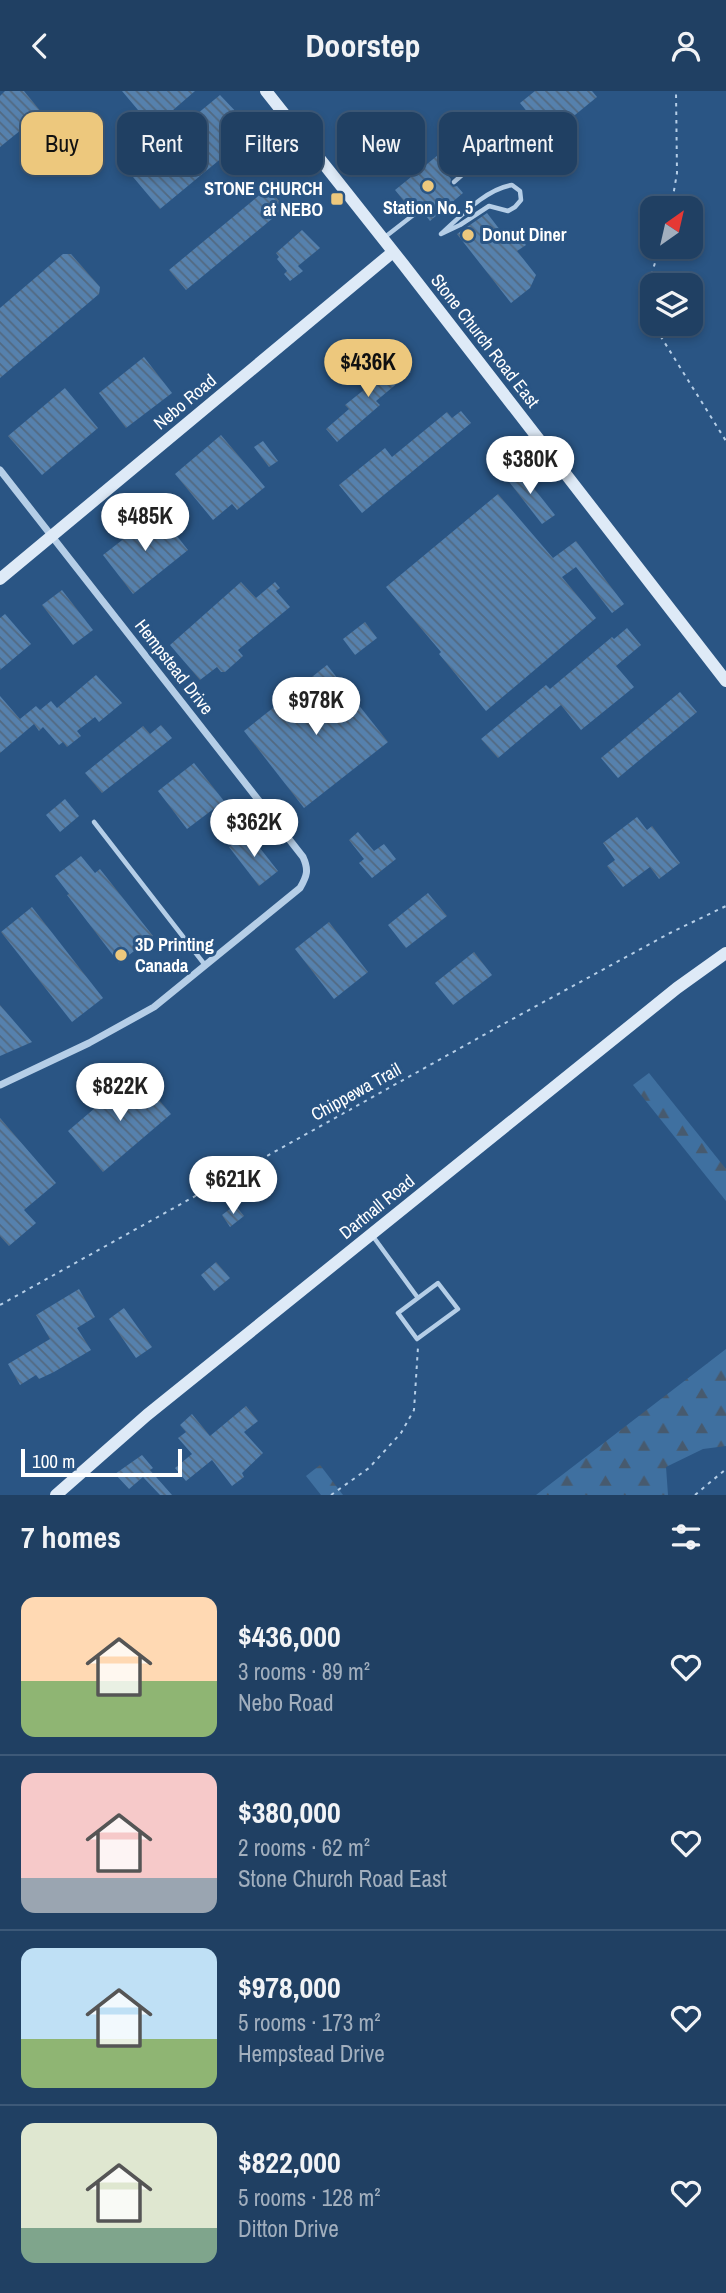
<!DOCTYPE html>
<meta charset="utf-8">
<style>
:root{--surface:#204063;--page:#2d4b6c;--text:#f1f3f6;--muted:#a2afbe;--line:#3d5978;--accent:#edc87d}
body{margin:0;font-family:"Archivo Narrow",sans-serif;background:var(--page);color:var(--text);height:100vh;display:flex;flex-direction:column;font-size:26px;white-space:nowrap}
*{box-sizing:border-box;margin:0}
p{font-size:23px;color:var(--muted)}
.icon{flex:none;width:38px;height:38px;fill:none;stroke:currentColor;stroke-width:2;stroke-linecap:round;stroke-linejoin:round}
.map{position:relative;height:1404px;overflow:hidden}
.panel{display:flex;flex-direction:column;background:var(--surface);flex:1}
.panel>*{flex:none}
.guide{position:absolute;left:21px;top:21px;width:684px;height:63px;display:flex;gap:14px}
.needle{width:46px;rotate:34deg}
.tools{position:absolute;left:640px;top:105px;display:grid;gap:14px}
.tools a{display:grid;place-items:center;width:63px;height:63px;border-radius:14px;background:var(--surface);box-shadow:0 4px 10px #0003,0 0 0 2px var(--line);font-size:35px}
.scale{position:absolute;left:21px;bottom:18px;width:161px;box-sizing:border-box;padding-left:7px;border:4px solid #fff;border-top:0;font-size:19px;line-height:24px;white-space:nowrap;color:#fff;-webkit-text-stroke:5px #2a5584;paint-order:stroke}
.price{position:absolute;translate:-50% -60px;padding:0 16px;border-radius:24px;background:#fff;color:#222;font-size:23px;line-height:46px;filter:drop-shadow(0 2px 4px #0008)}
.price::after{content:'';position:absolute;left:50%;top:42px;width:21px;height:16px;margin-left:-10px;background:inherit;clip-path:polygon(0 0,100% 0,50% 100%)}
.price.selected{background:var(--accent);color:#111}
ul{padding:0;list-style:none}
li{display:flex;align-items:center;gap:21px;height:175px;padding:0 21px}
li+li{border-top:2px solid var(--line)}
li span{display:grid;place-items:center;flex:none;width:196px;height:140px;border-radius:14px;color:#555}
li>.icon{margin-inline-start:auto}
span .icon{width:84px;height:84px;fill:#fffc;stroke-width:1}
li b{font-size:30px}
h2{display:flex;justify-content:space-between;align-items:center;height:84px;padding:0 21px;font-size:30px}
.tag{padding:0 24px;border-radius:14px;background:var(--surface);box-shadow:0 4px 10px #0003,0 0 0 2px var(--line);font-size:24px;line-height:63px}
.tag.selected{background:var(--accent);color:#111}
header{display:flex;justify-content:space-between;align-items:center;height:91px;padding:0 21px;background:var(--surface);font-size:32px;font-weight:800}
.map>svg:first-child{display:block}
.forest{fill:url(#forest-firs)}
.building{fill:url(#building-back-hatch)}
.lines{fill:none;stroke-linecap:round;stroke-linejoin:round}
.path{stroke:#b5cee7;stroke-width:2;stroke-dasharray:3.5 5;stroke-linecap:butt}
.lane{stroke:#b5cee7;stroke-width:4.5}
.street{stroke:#b5cee7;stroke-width:7}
.secondary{stroke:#deeaf7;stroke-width:12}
.poi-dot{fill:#edc87d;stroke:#2a5584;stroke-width:2.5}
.labels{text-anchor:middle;stroke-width:6;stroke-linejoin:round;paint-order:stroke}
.poi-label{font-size:18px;font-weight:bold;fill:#fff;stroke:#2a5584;text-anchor:start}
.street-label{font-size:18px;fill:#fff;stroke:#2a5584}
</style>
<header><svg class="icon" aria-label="back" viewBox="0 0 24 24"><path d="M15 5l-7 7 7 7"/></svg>Doorstep<svg class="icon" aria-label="person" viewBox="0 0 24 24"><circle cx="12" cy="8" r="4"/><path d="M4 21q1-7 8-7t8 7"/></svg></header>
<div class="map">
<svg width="726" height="1404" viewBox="0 0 726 1404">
<defs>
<pattern id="forest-firs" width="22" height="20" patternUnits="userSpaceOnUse" patternTransform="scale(1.75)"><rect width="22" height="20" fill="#3f70a0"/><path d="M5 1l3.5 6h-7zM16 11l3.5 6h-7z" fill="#475a6e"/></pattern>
<pattern id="building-back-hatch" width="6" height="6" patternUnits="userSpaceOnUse" patternTransform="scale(1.75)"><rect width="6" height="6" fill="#5681ad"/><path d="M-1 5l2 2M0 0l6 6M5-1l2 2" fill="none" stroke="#526981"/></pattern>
</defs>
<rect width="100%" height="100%" fill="#2a5584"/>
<g class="forest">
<path d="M 649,982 L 726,1078 L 726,1110 L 633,994 Z"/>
<path d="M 726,1258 L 726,1355 L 703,1358 L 666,1376 L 668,1404 L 536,1404 Z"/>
<path d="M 320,1374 L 343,1404 L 321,1404 L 306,1385 Z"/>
</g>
<g class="building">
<path d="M 5,0 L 24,0 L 42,22 L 0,56 L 0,5 Z"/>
<path d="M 122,0 L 195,0 L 142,46 L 127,29 L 138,19 Z"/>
<path d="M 535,0 L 592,0 L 597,6 L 548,46 L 520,12 Z"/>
<path d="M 220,4 L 240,25 L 240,27 L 252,42 L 160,118 L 128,80 Z"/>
<path d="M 400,19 L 416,39 L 386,64 L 381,58 L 373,61 L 376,53 L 370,46 Z"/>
<path d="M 443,60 L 455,74 L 446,82 L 451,88 L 450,93 L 453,96 L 457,95 L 463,102 L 430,130 L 424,122 L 426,118 L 424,115 L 418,115 L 413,109 L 407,114 L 395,99 Z"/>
<path d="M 268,97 L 285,117 L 186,199 L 169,179 Z"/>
<path d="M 487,122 L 507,148 L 516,141 L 526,154 L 517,160 L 536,184 L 530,197 L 511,212 L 457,143 Z"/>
<path d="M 302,139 L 320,157 L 298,175 L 303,180 L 290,190 L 284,183 L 287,180 L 277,168 L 279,166 L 276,162 Z"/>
<path d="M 63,163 L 71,163 L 100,196 L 99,203 L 0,287 L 0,217 Z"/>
<path d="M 144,266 L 172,302 L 126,337 L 99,302 Z"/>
<path d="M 398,267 L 411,281 L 376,310 L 380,314 L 337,351 L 326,338 L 349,318 L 345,314 L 365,298 L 363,296 Z"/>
<path d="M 65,297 L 98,337 L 42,384 L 8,345 Z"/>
<path d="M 461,320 L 471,332 L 362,422 L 339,394 L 385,357 L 392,366 L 447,321 L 452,327 Z"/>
<path d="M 221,344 L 265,396 L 237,419 L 232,413 L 213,429 L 175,383 Z"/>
<path d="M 263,350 L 278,370 L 269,376 L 254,356 Z"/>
<path d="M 518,377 L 555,424 L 542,433 L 506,387 Z"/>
<path d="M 498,403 L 553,467 L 576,450 L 624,513 L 612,522 L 576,476 L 562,486 L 596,527 L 486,620 L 439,563 L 441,561 L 386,496 Z"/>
<path d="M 158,421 L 188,459 L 133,503 L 103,464 Z"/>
<path d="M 241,491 L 256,507 L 275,491 L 280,497 L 276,500 L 290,516 L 238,559 L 243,565 L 225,581 L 221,581 L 217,576 L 200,589 L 170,554 Z"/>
<path d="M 62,499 L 93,539 L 73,554 L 42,514 Z"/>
<path d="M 5,523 L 31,553 L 0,579 L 0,527 Z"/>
<path d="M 365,531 L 377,547 L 355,564 L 343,548 Z"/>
<path d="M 627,537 L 641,554 L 616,575 L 634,596 L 581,639 L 561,614 L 498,667 L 481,648 L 546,594 L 550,598 L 612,546 L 614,548 Z"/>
<path d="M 327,574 L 388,651 L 304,717 L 244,640 Z"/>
<path d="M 96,584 L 122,612 L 99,631 L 95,626 L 77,640 L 81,645 L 67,656 L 63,651 L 59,654 L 43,636 L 39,640 L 34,633 L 0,662 L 0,605 L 20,628 L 36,615 L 40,619 L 51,610 L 57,617 Z"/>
<path d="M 680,601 L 697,621 L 618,687 L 601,667 Z"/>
<path d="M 161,634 L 172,647 L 102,702 L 85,682 L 143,635 L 150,643 Z"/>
<path d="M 194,672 L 224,710 L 187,738 L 158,700 Z"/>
<path d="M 65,708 L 79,725 L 60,741 L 46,724 Z"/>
<path d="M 637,726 L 647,739 L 652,735 L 680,772 L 659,788 L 650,776 L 623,796 L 607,775 L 615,769 L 603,752 Z"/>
<path d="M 358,741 L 374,760 L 384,753 L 396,768 L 372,787 L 359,772 L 364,768 L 349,749 Z"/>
<path d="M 248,742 L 278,780 L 259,795 L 229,756 Z"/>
<path d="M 81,765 L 95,782 L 100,778 L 153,845 L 119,872 L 67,804 L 69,803 L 55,785 Z"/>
<path d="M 428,802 L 447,825 L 406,857 L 388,834 Z"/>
<path d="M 32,816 L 103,907 L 72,931 L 1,841 Z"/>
<path d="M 329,831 L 368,881 L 334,908 L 295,858 Z"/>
<path d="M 474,861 L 492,884 L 453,914 L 435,892 Z"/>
<path d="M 0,914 L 32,951 L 0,965 Z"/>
<path d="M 136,982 L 171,1023 L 103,1081 L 68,1040 Z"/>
<path d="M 0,1027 L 56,1092 L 24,1119 L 36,1132 L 9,1155 L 0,1145 Z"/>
<path d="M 235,1114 L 244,1125 L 230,1136 L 222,1124 Z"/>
<path d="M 216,1171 L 230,1187 L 214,1200 L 201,1184 Z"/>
<path d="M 79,1198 L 95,1226 L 77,1237 L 91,1259 L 54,1281 L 39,1288 L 36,1284 L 20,1294 L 8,1273 L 50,1248 L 36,1224 Z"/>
<path d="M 124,1217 L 152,1256 L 136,1267 L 109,1228 Z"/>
<path d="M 246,1315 L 258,1330 L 244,1341 L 263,1362 L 242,1382 L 244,1386 L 232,1395 L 212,1369 L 186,1390 L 175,1377 L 192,1363 L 178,1347 L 186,1341 L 180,1334 L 192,1323 L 210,1345 Z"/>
<path d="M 142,1364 L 153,1377 L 150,1379 L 172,1404 L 160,1404 L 143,1386 L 129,1398 L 115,1383 Z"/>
</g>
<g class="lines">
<g class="path">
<path d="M 671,117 L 677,82 L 676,0"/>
<path d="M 660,156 C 652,182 642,206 653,233 L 726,350"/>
<path d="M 0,1214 L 507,931 L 670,842 L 726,815"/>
<path d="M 331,1404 L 369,1377 L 401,1342 L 414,1319 L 418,1256"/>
<path d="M 695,1404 L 726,1378"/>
</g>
<g class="lane">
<path d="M 454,91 L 470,77"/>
<path d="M 512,94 L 520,100 L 521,109 L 515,116 L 508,120 L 489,115 L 460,134 L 441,143 C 461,125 486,98 512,94 Z"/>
<path d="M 385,146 L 421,118"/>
<path d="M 94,731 L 205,874"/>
<path d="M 372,1144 L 418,1207 L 438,1192 L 458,1218 L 417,1248 L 398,1222 L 418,1207"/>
</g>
<path class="street" d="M 0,379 L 303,766 C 309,779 307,785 300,797 L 154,916 L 89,952 L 0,994"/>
<g class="secondary">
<path d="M 266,0 L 403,173 L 726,590"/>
<path d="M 0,488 L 393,161"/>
<path d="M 56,1404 L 147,1324 L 677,897 L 726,862"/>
</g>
</g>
<g class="poi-dot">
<circle cx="428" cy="95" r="7"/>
<rect x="330" y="101" width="14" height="14" rx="3.5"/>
<circle cx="468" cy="144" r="7"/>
<circle cx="121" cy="864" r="7"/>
</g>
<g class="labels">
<g class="poi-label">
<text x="323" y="104" text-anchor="end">STONE CHURCH<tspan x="323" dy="21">at NEBO</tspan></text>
<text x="428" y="123" text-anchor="middle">Station No. 5</text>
<text x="482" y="150">Donut Diner</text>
<text x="135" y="860">3D Printing<tspan x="135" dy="21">Canada</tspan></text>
</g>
<g class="street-label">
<text transform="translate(485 250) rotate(52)" y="6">Stone Church Road East</text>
<text transform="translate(185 311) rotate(-40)" y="6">Nebo Road</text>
<text transform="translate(174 576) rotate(52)" y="6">Hempstead Drive</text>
<text transform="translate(356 1001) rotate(-29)" y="6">Chippewa Trail</text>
<text transform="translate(377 1116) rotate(-39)" y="6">Dartnall Road</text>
</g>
</g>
</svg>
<div class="tools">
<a><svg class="needle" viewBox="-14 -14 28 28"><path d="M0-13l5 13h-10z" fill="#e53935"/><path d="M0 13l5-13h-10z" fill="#a2afbe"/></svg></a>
<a><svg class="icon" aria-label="layers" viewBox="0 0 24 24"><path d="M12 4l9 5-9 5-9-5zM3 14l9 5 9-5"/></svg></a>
</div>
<div class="scale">100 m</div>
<b class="price selected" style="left:368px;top:308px">$436K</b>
<b class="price" style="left:530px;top:405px">$380K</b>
<b class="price" style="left:145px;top:462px">$485K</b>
<b class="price" style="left:316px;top:646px">$978K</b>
<b class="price" style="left:254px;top:768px">$362K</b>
<b class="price" style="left:120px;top:1032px">$822K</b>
<b class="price" style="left:233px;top:1125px">$621K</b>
<div class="guide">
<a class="tag selected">Buy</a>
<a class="tag">Rent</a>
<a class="tag">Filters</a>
<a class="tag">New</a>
<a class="tag">Apartment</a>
</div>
</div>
<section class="panel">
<h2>7 homes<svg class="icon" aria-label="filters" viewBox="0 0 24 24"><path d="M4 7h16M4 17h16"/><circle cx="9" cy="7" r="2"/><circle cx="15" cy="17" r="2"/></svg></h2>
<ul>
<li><span style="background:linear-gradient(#ffd9b3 60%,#8fb573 0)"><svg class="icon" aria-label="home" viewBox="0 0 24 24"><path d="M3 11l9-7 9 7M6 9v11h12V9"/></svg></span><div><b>$436,000</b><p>3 rooms · 89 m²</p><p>Nebo Road</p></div><svg class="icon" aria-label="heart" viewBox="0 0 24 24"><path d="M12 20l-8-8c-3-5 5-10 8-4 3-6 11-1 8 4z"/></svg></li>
<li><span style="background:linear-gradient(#f6c9c9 75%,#9aa5b1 0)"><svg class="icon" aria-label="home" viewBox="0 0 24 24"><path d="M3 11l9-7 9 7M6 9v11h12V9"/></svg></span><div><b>$380,000</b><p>2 rooms · 62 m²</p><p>Stone Church Road East</p></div><svg class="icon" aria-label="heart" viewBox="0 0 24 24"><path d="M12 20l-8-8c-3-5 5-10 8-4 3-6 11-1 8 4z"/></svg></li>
<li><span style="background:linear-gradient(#bfe0f5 65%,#8fb573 0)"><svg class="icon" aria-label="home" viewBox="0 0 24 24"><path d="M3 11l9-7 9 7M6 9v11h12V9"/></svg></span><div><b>$978,000</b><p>5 rooms · 173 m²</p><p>Hempstead Drive</p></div><svg class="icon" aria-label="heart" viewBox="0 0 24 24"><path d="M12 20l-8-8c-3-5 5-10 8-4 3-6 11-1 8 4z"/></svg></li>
<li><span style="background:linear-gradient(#dfe7d0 75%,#7fa58c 0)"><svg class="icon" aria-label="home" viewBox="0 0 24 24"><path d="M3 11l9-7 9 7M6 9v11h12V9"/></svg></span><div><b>$822,000</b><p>5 rooms · 128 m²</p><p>Ditton Drive</p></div><svg class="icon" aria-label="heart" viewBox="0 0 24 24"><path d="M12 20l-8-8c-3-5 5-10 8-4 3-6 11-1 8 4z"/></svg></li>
</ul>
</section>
